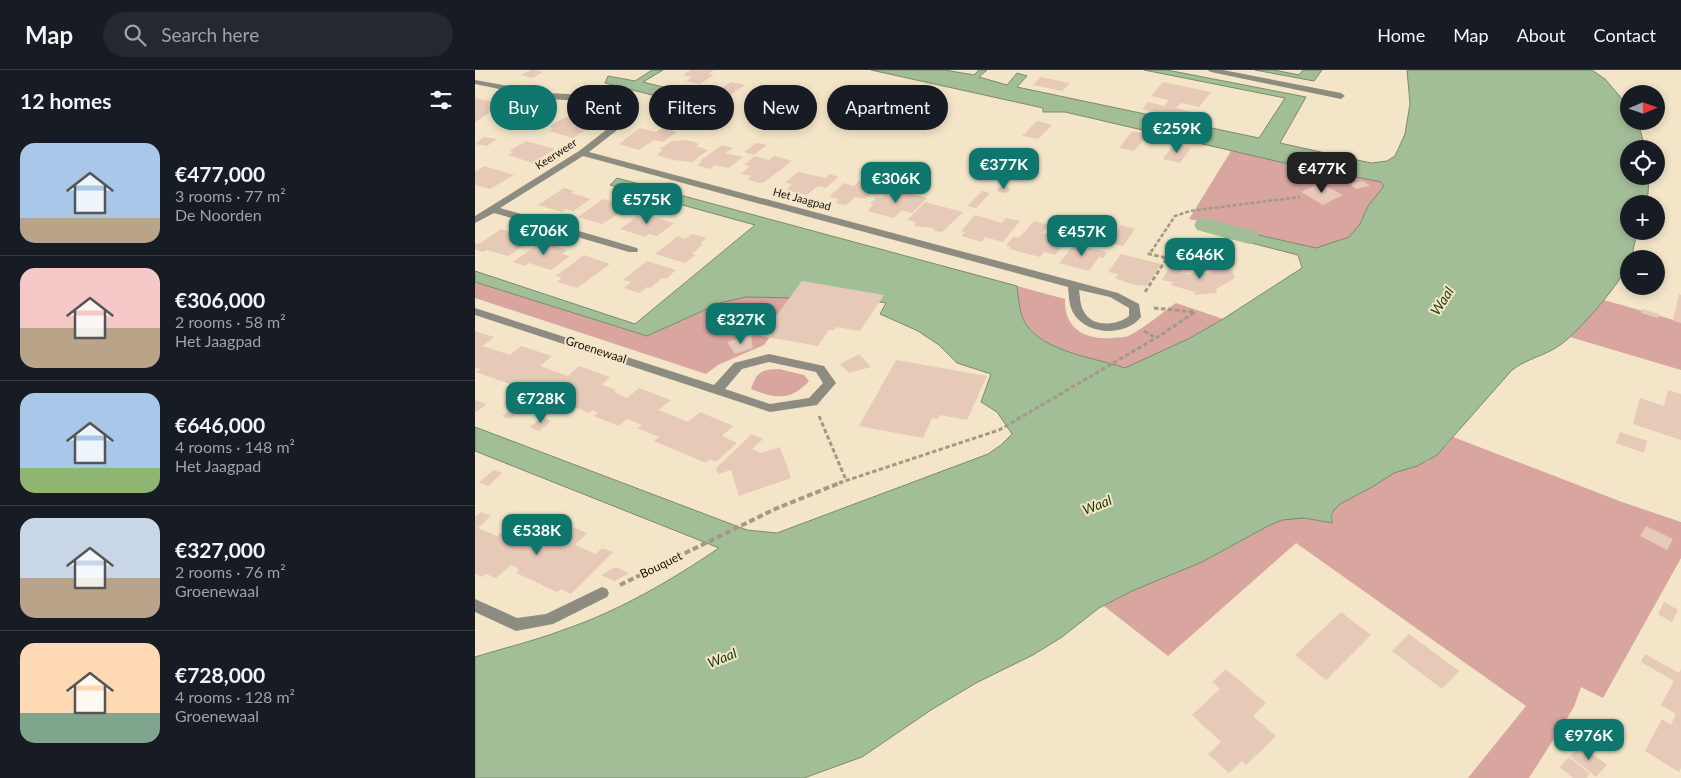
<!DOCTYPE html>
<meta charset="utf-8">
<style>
:root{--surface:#171b24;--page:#242831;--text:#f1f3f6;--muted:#9ea1a6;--line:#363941;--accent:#0f766e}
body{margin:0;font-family:Lato,sans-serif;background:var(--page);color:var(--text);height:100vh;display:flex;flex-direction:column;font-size:19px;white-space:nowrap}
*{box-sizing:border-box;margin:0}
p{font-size:16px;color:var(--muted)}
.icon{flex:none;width:28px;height:28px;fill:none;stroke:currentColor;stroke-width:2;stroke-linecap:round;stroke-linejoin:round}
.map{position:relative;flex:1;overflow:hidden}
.panel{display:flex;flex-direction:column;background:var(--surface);width:475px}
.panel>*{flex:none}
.guide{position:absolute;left:15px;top:15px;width:475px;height:45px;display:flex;gap:10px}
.needle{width:32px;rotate:88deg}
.fabs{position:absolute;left:1145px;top:15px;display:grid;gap:10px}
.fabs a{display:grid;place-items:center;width:45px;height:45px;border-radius:50%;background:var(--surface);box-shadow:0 2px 8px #0003;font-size:25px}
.price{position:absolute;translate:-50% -42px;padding:0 11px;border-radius:10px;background:var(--accent);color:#fff;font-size:16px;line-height:32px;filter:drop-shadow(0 1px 2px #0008)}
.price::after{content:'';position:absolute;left:50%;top:30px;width:15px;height:11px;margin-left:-8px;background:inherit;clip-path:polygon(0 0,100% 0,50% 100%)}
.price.selected{background:#222;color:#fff}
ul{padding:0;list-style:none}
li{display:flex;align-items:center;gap:15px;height:125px;padding:0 20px}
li+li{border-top:1px solid var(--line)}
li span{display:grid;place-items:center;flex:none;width:140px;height:100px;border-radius:15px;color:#555}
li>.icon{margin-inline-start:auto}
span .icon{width:60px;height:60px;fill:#fffc;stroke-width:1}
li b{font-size:21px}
h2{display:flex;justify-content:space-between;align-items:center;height:60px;padding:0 20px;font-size:21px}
.chip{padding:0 18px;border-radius:22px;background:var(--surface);box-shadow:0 2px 8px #0003;font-size:18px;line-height:45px}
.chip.selected{background:var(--accent);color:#fff}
header{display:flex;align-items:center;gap:30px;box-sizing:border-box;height:70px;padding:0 25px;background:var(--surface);border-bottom:1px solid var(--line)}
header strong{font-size:24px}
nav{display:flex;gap:28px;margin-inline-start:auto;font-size:18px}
.search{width:350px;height:45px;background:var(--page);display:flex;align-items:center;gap:12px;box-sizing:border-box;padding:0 18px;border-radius:28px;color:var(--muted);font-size:19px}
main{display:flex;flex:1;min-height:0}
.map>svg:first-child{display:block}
.green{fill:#d8a59f}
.water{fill:#a2be97;stroke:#798b6c}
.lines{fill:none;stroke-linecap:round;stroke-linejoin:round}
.canal{fill:#a2be97;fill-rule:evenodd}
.building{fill:#e6c9b7}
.path-far2{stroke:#a49983;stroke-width:2.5;stroke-dasharray:4 2;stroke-linecap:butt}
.path-far1{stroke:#a49983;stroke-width:3;stroke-dasharray:4.5 2.5;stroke-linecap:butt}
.path{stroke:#a49983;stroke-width:4;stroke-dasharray:6 3;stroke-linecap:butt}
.minor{fill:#8c8c80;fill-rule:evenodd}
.labels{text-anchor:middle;stroke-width:4;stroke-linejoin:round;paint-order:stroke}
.far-street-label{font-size:11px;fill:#181309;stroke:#f4e5c8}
.street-label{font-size:12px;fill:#181309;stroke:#f4e5c8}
.water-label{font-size:14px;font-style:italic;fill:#1a3e06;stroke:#f4e5c8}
</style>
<header>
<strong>Map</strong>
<div class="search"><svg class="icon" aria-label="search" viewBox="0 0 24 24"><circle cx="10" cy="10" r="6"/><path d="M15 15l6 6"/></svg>Search here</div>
<nav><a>Home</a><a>Map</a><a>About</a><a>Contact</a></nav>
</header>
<main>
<section class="panel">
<h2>12 homes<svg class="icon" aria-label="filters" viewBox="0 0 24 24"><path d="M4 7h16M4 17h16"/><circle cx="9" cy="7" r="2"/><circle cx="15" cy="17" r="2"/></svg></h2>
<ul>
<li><span style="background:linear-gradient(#a9c7e8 75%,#b9a48a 0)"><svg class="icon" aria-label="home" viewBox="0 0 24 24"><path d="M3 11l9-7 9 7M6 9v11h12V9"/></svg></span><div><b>€477,000</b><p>3 rooms · 77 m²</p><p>De Noorden</p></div></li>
<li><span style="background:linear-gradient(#f6c9c9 60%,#b9a48a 0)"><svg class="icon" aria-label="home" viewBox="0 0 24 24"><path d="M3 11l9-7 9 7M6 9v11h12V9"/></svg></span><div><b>€306,000</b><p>2 rooms · 58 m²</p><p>Het Jaagpad</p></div></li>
<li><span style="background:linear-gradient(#a9c7e8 75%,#8fb573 0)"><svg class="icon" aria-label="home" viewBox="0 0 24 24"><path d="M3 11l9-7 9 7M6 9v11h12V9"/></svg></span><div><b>€646,000</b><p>4 rooms · 148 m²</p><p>Het Jaagpad</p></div></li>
<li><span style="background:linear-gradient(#c9d6e8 60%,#b9a48a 0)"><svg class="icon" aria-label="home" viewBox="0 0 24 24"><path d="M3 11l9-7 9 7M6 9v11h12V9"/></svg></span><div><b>€327,000</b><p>2 rooms · 76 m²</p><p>Groenewaal</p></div></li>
<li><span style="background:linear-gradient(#ffd9b3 70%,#7fa58c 0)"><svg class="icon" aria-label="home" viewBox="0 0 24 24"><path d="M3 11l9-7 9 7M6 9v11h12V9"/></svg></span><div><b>€728,000</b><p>4 rooms · 128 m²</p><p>Groenewaal</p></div></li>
</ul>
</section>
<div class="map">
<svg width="1206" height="708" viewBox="0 0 1206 708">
<rect width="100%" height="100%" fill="#f4e5c8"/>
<g class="green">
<path d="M 756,81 L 906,112 L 909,116 L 893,136 L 885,154 L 874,167 L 841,178 L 714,149 Z"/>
<path d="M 0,212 L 172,266 L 245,233 L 271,227 L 323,228 L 289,275 L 243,295 L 231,304 L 0,228 Z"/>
<path d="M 542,216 L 590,229 C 589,259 610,270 638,268 C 643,267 649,268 653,266 C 667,260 688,242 701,233 L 748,249 L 715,268 L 650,298 C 619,287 557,281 546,243 C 544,235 543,225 542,216 Z"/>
<path d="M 1129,230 L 1206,252 L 1206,300 L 1095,267 Z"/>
<path d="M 304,299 L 329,305 L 334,311 C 315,332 300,328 276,319 C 282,301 286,300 304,299 Z"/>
<path d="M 978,367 L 1147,432 L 1206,452 L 1206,488 L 1128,628 L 1106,617 L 1099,637 L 1054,708 L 993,708 L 1051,636 L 821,473 L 693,586 L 629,536 L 657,521 L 727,492 L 793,456 L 807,450 L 829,448 L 857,453 L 859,440 L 865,434 L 919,403 L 953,391 L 972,375 Z"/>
</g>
<g class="water">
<path d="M 177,0 L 188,0 L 168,12 L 188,17 L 177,25 L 130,13 L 133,6 L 160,11 Z"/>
<path d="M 396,0 L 470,0 L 499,5 L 504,0 L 512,0 L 504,7 L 532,15 L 542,3 L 552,6 L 542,17 L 784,68 L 810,28 L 669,0 L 692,0 L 831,27 L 805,73 L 896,93 L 912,91 L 920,86 L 930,64 L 935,34 L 932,0 L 1117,0 L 1130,9 L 1154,37 L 1154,51 L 1163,51 L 1170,79 L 1154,79 L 1154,106 L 1174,106 L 1173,124 L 1169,134 L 1154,134 L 1154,161 L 1162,161 L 1157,186 L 1154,189 C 1154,205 1100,266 1085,275 C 1070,286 1053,288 1037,300 L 962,385 L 942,396 L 919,403 L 897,417 L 865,434 L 859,440 L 857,445 L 857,453 L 829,448 L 807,450 L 793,456 L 727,492 L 657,521 L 624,538 L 587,567 L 558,585 L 501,613 L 456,640 L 387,687 L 329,708 L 0,708 L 0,587 C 29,578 59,571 88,560 C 144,541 195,511 244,478 L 0,381 L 0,357 L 272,460 L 302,463 L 513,384 L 526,375 L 537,364 L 522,342 L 506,332 L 516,304 L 482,293 L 464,275 L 443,261 L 405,244 L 411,233 L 330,219 L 323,228 L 271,227 L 245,233 L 172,266 L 0,212 L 0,201 L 160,254 L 280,155 L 135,115 L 142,108 L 542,216 C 543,225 544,235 546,243 C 556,281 619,287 650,298 L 715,268 L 748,249 L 827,198 L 823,185 L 737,163 L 739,155 L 841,178 L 874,167 L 885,154 L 893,136 L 909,116 L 906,112 L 805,92 L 590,42 L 568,42 L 568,38 Z"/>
<path d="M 780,0 L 799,0 L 824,5 L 828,0 L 847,0 L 839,11 Z"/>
</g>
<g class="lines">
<path class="canal" d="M 730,148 L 782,162 L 785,167 L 782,172 L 774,174 L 722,160 L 719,155 L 722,150 Z"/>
</g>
<g class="building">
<path d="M 56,0 L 59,0 L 68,2 L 57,8 L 46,5 Z"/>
<path d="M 216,0 L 239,0 L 233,4 L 239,5 L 225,14 L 211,11 L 217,7 L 208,5 Z"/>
<path d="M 566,7 L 584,11 L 595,13 L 587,21 L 558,15 Z"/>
<path d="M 256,12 L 270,15 L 251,28 L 237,25 Z"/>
<path d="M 688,12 L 736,22 L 724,37 L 706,33 L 701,38 L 734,46 L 729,53 L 667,39 L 673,32 L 689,36 L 694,30 L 676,26 Z"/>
<path d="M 0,28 L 28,34 L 0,52 Z"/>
<path d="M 302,31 L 314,34 L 303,43 L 290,40 Z"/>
<path d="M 53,39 L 73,43 L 48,60 L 28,56 Z"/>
<path d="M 90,47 L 113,50 L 109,52 L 118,55 L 98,68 L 74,61 L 79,58 L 74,57 Z"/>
<path d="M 562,51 L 577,55 L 563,69 L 547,66 Z"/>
<path d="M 165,58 L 181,62 L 187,58 L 202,62 L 188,72 L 179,70 L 164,80 L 144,74 Z"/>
<path d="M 657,61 L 673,65 L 659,81 L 644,78 Z"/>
<path d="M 9,67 L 22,69 L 12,76 L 0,74 Z"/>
<path d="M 210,70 L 220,72 L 224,74 L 221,76 L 233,80 L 217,92 L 198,90 L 182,85 L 188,80 L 184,79 L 197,71 Z"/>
<path d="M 51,71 L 80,79 L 58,93 L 33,85 L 39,82 L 34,81 Z"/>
<path d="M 281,73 L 292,75 L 279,85 L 269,82 Z"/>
<path d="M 699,74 L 716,78 L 705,93 L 688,89 Z"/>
<path d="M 247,75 L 258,78 L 250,83 L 268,87 L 253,98 L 240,95 L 235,99 L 222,95 L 227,92 L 225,91 Z"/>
<path d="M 280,86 L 294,90 L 299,86 L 317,91 L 288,113 L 283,113 L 272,109 L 276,106 L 266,104 L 275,96 L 269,95 Z"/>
<path d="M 9,96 L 39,105 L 15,119 L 0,115 L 0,102 Z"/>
<path d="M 323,102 L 351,108 L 355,104 L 363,107 L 351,118 L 343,116 L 332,125 L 314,121 L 312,119 L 317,114 L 310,113 Z"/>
<path d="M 384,111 L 404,117 L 390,129 L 380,127 L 371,135 L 360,133 L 364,129 L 354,127 L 369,113 L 379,116 Z"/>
<path d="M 888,111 L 895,116 L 881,119 L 875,114 Z"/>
<path d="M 845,113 L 868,125 L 848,135 L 826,122 Z"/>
<path d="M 527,116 L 533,117 L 535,120 L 531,123 L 524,122 L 522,119 Z"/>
<path d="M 89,118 L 99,121 L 96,123 L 116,129 L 98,141 L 91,139 L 87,142 L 63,135 Z"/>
<path d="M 416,119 L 452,128 L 437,143 L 427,140 L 419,148 L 392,141 L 398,135 L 395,134 L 402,127 L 406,128 Z"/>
<path d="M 507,121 L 515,123 L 501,138 L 492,136 Z"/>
<path d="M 128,129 L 139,132 L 143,130 L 159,134 L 127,154 L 103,147 Z"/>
<path d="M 450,132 L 488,142 L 467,162 L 460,161 L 458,158 L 439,156 L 441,152 L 432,150 Z"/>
<path d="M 169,141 L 181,144 L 178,147 L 199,153 L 182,166 L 174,164 L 170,167 L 145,159 Z"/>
<path d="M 500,145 L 527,153 L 531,148 L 545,151 L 528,172 L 510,167 L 506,172 L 486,166 L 490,162 L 486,161 Z"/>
<path d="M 559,151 L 574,155 L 567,163 L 581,166 L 588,158 L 599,161 L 580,185 L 569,182 L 565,187 L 534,179 L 536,177 L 531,176 L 539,166 L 544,168 Z"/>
<path d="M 646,155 L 660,159 L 648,176 L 633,172 Z"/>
<path d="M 26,159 L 50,167 L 45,170 L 53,173 L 33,186 L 12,180 L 8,182 L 0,179 L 0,173 L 4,174 Z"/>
<path d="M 217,164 L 232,168 L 225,173 L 228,174 L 217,184 L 221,185 L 210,193 L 180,184 L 203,166 L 210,169 Z"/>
<path d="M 67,172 L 92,180 L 87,184 L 95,186 L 76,200 L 54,193 L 50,196 L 38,192 Z"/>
<path d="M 600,174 L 632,182 L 628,188 L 624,187 L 614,201 L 584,193 Z"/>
<path d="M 646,184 L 686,194 L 671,216 L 659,215 L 640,208 L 643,204 L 633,202 Z"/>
<path d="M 109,185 L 135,194 L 102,218 L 82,212 L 87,208 L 81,206 Z"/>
<path d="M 172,191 L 201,200 L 191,209 L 187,208 L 175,218 L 172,217 L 165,223 L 149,218 L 156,212 L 148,210 Z"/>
<path d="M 695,197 L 707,200 L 705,203 L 714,205 L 720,202 L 733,204 L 743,198 L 755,199 L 758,201 L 760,208 L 741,219 L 742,223 L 720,225 L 719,222 L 696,215 L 698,212 L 687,210 Z"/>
<path d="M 327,211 L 409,225 L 385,261 L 361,257 L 359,260 L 354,260 L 343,276 L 286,266 Z"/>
<path d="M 1204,224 L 1206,225 L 1206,253 L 1198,251 Z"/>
<path d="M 1167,239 L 1184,244 L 1183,248 L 1166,243 Z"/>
<path d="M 0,261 L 19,267 L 8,276 L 35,285 L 46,276 L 77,286 L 65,296 L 93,306 L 104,296 L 135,307 L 127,315 L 141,320 L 139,322 L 152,328 L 164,318 L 196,330 L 184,340 L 213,352 L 225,342 L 258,356 L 247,366 L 262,373 L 241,392 L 235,389 L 231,393 L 179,371 L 184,367 L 162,358 L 167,355 L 152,349 L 144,356 L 118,346 L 123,343 L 117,340 L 114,343 L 85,331 L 92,325 L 78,320 L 73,323 L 52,316 L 49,319 L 1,302 L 6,299 L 0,297 Z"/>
<path d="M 276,265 L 278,278 L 260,284 L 252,272 Z"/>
<path d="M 384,284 L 396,297 L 374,303 L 365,294 Z"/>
<path d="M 421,290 L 512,306 L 492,350 L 465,345 L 463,349 L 457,348 L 448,368 L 384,356 Z"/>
<path d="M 1193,320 L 1206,324 L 1206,370 L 1158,354 L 1165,328 L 1189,336 Z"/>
<path d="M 0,330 L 11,334 L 0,343 Z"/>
<path d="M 35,339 L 43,342 L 35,349 L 27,346 Z"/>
<path d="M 67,347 L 76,351 L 64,361 L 55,357 Z"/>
<path d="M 1145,362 L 1172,371 L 1169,383 L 1141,373 Z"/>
<path d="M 277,364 L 288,369 L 277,379 L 286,383 L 305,377 L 316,408 L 264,426 L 256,400 L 243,404 L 241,398 Z"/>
<path d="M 19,400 L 27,403 L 13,416 L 4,412 Z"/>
<path d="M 6,442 L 16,446 L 3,458 L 22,466 L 35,455 L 63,468 L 77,455 L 88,460 L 95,456 L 112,463 L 100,475 L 121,484 L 127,478 L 138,482 L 96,524 L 86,519 L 82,522 L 61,512 L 41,503 L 44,499 L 36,495 L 21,508 L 11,504 L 8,507 L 0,504 L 0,447 Z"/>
<path d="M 1171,456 L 1198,469 L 1192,480 L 1165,466 Z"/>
<path d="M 141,497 L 154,503 L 140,511 L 126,505 Z"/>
<path d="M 1189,532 L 1203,540 L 1197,552 L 1183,544 Z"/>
<path d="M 866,542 L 896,565 L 851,610 L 820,585 Z"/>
<path d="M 934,564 L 984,601 L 967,619 L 917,581 Z"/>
<path d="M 1170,584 L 1204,603 L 1206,599 L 1206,698 L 1204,702 L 1170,681 L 1187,649 L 1196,655 L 1201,644 L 1186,635 L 1199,611 L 1166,592 Z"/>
<path d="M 751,599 L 791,633 L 778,646 L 801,666 L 771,695 L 767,691 L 754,703 L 733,684 L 746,672 L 717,645 L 745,619 L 737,612 Z"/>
<path d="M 1106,675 L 1132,695 L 1121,707 L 1095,686 Z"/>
<path d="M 1094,687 L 1115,704 L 1111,708 L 1098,708 L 1084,697 Z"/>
</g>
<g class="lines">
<path class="path-far2" d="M 676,182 L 700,146 L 715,141 L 825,127"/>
<g class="path-far1">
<path d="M 670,222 L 692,188 L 674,184 L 676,180"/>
<path d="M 679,238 L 720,242"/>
<path d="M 669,261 L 681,268"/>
<path d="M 344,346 L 371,410"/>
<path d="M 364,413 L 524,360 L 681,268 L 720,242"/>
</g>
<path class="path" d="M 145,515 L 300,439 L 367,412"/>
<g class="minor">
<path d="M 732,0 L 748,0 L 866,23 L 870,26 L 866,29 L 736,2 Z"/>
<path d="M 0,10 L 72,23 L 110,25 L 144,35 L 151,46 L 141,61 L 114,82 L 643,223 L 664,234 L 666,247 C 650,267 612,265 599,244 C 594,237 594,226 593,217 L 108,86 L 25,138 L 162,178 L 163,180 L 162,182 L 154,182 L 19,143 L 0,153 L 0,146 L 104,81 L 135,57 L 143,46 L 138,39 L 109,31 L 72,29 L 0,14 ZM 604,220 L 635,227 L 654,238 L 654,246 C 641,256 616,258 608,240 C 605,234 605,226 604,220 Z"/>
<path d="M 0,238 L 239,315 L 259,293 L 294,284 L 349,296 L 361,313 L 342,335 L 295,342 L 0,245 ZM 294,292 L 341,302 L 348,313 L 334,328 L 295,334 L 250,319 L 267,299 Z"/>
<path d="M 127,517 L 132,519 L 134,523 L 132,527 L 78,554 L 41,561 L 0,542 L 0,529 L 42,548 L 71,544 Z"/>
</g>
</g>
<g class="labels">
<g class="far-street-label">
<text transform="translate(81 84) rotate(-33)" y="4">Keerweer</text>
<text transform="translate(327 129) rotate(15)" y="4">Het Jaagpad</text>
</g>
<g class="street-label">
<text transform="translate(121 280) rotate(18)" y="4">Groenewaal</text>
<text transform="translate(186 495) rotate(-26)" y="4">Bouquet</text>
</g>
<g class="water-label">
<text transform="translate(967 231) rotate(-57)" y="5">Waal</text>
<text transform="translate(622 435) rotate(-22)" y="5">Waal</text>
<text transform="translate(247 588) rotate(-22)" y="5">Waal</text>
</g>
</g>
</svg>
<div class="fabs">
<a><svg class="needle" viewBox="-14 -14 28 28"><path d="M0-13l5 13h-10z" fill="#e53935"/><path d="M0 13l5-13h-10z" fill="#9ea1a6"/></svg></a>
<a><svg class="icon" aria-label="locate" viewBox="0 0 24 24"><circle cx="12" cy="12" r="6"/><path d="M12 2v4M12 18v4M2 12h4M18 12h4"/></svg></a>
<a>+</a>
<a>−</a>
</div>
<b class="price" style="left:702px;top:84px">€259K</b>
<b class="price" style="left:529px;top:120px">€377K</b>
<b class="price selected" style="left:847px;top:124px">€477K</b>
<b class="price" style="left:421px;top:134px">€306K</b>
<b class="price" style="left:172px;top:155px">€575K</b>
<b class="price" style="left:69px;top:186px">€706K</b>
<b class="price" style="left:607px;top:187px">€457K</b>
<b class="price" style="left:725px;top:210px">€646K</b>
<b class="price" style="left:266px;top:275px">€327K</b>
<b class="price" style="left:66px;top:354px">€728K</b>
<b class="price" style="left:62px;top:486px">€538K</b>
<b class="price" style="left:1114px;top:691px">€976K</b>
<div class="guide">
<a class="chip selected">Buy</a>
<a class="chip">Rent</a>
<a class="chip">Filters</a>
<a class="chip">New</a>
<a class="chip">Apartment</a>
</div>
</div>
</main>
